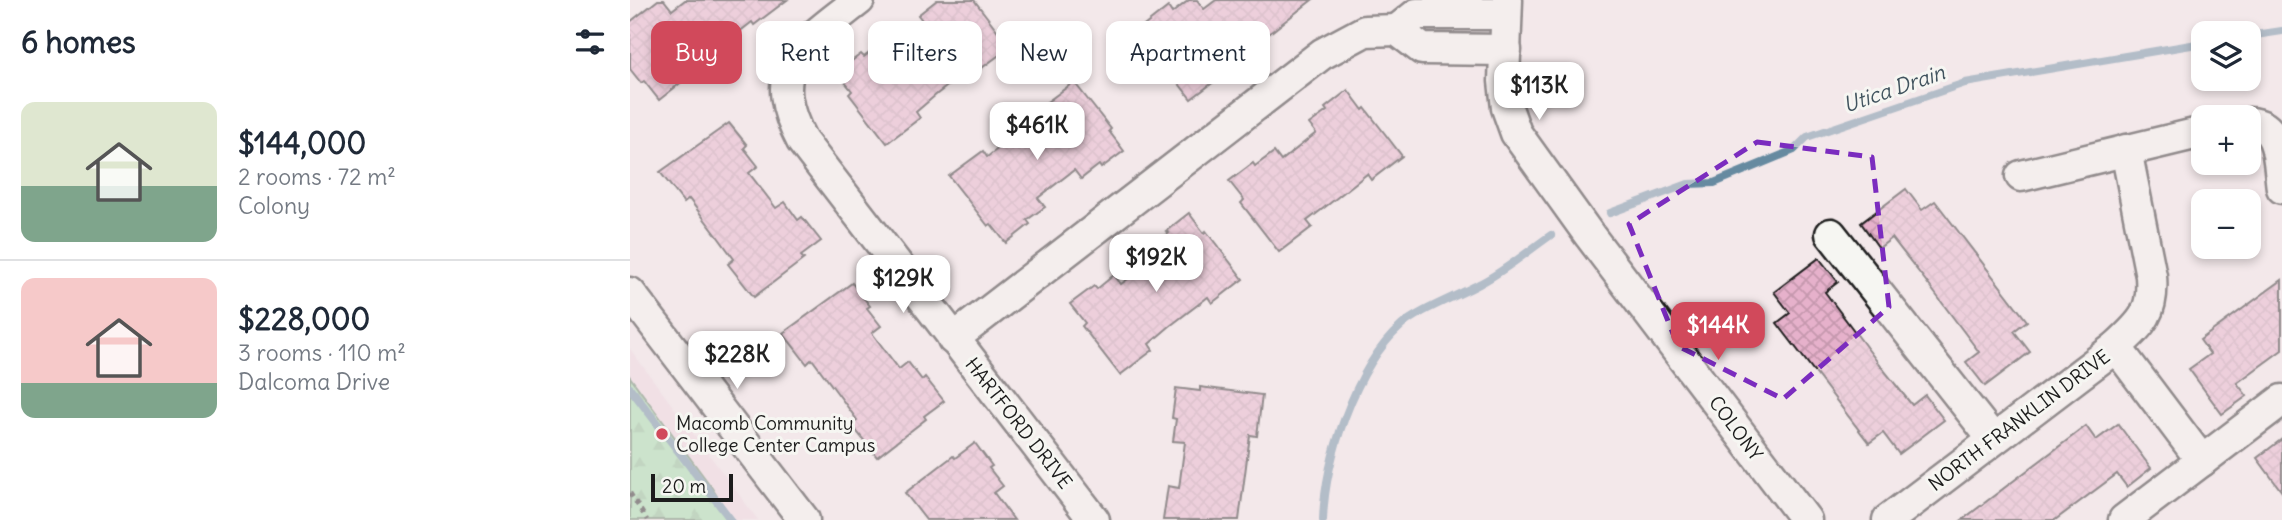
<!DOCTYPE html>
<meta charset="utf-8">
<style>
:root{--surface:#fff;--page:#f6f6f7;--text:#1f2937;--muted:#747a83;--line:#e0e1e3;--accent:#d1495b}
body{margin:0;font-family:Delius,sans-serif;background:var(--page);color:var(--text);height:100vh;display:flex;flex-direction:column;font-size:26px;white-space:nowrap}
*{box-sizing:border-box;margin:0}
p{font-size:23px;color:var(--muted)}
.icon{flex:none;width:38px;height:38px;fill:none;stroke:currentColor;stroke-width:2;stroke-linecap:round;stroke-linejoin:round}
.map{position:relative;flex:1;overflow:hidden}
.drawer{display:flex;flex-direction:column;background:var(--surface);width:630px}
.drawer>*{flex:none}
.banner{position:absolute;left:21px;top:21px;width:665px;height:63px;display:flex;gap:14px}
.buttons{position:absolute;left:1561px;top:21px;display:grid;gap:14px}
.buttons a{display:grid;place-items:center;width:70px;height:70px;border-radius:14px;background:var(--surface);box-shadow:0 4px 10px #0003;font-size:35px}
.scale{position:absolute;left:21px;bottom:18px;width:82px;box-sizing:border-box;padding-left:7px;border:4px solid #1c1c1c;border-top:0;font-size:19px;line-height:24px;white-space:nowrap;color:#1c1c1c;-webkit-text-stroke:5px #f6f6f2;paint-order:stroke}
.price{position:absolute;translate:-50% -60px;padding:0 16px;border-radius:14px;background:#fff;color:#222;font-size:23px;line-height:46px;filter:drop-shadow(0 2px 4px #0008)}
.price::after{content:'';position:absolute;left:50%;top:42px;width:21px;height:16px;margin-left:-10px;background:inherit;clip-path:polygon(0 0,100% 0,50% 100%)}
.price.active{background:var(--accent);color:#fff}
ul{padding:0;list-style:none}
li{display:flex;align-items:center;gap:21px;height:175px;padding:0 21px}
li+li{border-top:2px solid var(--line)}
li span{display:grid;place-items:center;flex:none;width:196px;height:140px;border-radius:14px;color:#555}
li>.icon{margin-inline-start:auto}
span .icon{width:84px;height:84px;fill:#fffc;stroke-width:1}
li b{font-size:30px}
h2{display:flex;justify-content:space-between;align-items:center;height:84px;padding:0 21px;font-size:30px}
.chip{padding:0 24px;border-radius:14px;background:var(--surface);box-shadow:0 4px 10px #0003;font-size:24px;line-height:63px}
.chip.active{background:var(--accent);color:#fff}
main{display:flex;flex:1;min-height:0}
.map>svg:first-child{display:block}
.built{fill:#efd8e1}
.forest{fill:url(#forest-firs);stroke:#5c7d62;stroke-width:2}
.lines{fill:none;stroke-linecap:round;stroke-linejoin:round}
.stream{stroke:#668aa0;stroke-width:8}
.building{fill:url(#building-cross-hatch);stroke:#1c1c1c;stroke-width:2}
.minor-casing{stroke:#1c1c1c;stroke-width:35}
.path{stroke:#1c1c1c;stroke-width:4.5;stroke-dasharray:5 5;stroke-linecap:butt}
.minor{stroke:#f6f6f2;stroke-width:30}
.marked{fill:none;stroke:#7b2cbf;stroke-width:5;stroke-dasharray:14 9;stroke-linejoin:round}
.poi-dot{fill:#d1495b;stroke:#f6f6f2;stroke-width:2.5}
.labels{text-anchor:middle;stroke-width:6;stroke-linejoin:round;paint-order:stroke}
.street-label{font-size:19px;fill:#1c1c1c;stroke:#f6f6f2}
.poi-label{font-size:19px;fill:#1c1c1c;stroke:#f6f6f2;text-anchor:start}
.water-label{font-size:21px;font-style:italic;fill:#41535e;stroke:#f6f6f2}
</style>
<main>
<section class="drawer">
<h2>6 homes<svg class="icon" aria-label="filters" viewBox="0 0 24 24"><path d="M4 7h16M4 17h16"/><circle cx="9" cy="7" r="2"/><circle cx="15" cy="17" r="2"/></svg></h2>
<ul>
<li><span style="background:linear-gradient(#dfe7d0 60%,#7fa58c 0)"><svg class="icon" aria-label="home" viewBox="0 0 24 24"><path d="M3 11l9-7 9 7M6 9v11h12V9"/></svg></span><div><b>$144,000</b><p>2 rooms · 72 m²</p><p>Colony</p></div></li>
<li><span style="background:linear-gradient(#f6c9c9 75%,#7fa58c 0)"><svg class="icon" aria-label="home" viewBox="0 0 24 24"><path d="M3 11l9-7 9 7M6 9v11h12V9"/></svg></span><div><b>$228,000</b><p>3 rooms · 110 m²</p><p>Dalcoma Drive</p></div></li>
</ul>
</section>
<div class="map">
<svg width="1652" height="520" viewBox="0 0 1652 520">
<defs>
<pattern id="forest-firs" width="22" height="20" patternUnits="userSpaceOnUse" patternTransform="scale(1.75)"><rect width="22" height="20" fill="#9ddea8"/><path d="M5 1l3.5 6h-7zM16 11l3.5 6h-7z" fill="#87be90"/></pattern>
<pattern id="building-cross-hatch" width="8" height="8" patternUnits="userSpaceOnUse" patternTransform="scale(1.75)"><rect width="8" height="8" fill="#e6b1cb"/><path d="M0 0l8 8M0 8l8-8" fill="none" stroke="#c598ae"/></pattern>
</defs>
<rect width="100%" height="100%" fill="#f3e8ea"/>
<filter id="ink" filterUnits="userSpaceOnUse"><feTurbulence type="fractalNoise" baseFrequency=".0143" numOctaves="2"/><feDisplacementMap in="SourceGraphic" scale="14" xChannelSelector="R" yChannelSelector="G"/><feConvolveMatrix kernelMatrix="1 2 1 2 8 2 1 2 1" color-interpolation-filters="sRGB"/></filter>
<g filter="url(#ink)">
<path class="built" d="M 0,349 L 128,520 L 0,520 Z"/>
<path class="forest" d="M 0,377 L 80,485 L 102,520 L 0,520 Z"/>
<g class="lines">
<g class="stream">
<path d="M 1619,36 L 1652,31"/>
<path d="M 980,213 L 1058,184 L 1084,183 L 1164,150 L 1177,137 L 1335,83 L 1573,43"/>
<path d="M 0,388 L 101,520"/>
<path d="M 693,520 C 695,460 725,367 771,326 C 787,311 830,295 851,283 C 876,270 898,251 921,235"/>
</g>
</g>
<g class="building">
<path d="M 28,0 L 34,0 L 42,10 L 55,0 L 157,0 L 124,25 L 122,22 L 104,36 L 97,27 L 61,55 L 68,64 L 50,78 L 53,81 L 29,100 L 14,81 L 11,83 L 0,69 L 0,22 Z"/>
<path d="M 307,0 L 344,0 L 380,47 L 349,70 L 345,65 L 307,94 L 286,112 L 290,118 L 257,143 L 219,94 L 222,91 L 207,72 L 231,54 L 234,57 L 252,43 L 259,52 L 295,24 L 288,15 Z"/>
<path d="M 559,0 L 567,0 L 574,9 L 586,0 L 682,0 L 636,36 L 629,27 L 593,54 L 600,63 L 582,77 L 585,81 L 561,99 L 546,80 L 543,82 L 505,33 L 538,7 L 542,13 Z"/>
<path d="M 444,82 L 481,129 L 479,131 L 494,151 L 471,168 L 469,165 L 451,179 L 444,170 L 408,198 L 415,207 L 397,220 L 400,224 L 376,243 L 361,224 L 358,226 L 319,176 L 353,151 L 357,157 L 379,140 L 417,111 L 413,105 Z"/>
<path d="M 718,90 L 733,110 L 735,108 L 772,156 L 741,180 L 737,174 L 699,204 L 677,221 L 682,227 L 649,252 L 611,203 L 614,200 L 599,181 L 623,163 L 625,166 L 644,152 L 651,161 L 686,133 L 679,124 L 697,111 L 695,108 Z"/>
<path d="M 99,123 L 117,145 L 114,148 L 128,166 L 119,173 L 146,208 L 155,202 L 168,220 L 172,217 L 191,241 L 171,256 L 174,259 L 124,297 L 98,264 L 104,259 L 88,237 L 59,199 L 54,203 L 30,172 Z"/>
<path d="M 1276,189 L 1292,210 L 1305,201 L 1397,321 L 1384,331 L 1400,352 L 1355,386 L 1336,362 L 1349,352 L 1295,280 L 1262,238 L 1249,248 L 1231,223 Z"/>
<path d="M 559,213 L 574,233 L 576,231 L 613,279 L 582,303 L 578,297 L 540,326 L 519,344 L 523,350 L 490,375 L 452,326 L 455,323 L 440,304 L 464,286 L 467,289 L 484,275 L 491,284 L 528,256 L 521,247 L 539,233 L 536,231 Z"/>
<path d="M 1189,258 L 1208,282 L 1195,292 L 1249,364 L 1282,405 L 1295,395 L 1314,420 L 1269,454 L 1253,433 L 1239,443 L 1147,323 L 1160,313 L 1144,292 Z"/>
<path d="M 1652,280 L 1652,350 L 1607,383 L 1617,396 L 1592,414 L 1559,369 L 1580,354 L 1570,340 Z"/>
<path d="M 222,283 L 240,306 L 237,308 L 251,326 L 242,333 L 269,369 L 278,362 L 292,380 L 295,377 L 314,401 L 294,416 L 296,419 L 247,457 L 221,424 L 227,420 L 211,398 L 182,359 L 177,364 L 153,333 Z"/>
<path d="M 570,387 L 632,395 L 627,436 L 620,435 L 609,520 L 533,520 L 538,486 L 549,488 L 555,442 L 543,441 L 546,419 L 542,418 L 546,388 L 570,391 Z"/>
<path d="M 1488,424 L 1521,468 L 1497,487 L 1487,474 L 1425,520 L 1332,520 L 1456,426 L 1466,440 Z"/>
<path d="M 1652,439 L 1652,492 L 1627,458 Z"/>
<path d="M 345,443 L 362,466 L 359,468 L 373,486 L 364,493 L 384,520 L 296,520 L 275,493 L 323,456 L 325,458 Z"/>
</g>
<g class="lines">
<defs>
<g id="minor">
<path d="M 229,0 C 173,44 132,65 172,141 L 464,520"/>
<path d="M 877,0 L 874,81 L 877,108 L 886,133 L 960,236 L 1176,520"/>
<path d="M 876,50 L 792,49 L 767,30 L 787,14 L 876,14"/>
<path d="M 1619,123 C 1652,124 1648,163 1652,188"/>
<path d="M 1391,176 L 1573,132"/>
<path d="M 1201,234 L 1363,439"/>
<path d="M 0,293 L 174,520"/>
<path d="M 323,339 L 692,54 L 735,31 L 767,30"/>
<path d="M 1486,347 L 1572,461"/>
<path d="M 1258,520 L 1486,347 C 1512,323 1524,313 1521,276 L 1496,150"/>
<path d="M 1494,520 L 1652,400"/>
</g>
</defs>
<use href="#minor" class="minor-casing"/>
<path class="path" d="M 0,493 L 17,520"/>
<use href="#minor" class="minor"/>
</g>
</g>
<path d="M0 0H1652V520H0ZM 1127,142 L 1242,157 L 1259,307 L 1153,399 L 1048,346 L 999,224 Z" fill="#f3e8ea" fill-opacity=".55" fill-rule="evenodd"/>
<path class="marked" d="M 1127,142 L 1242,157 L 1259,307 L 1153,399 L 1048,346 L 999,224 Z"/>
<circle class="poi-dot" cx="32" cy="434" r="7"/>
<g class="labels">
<g class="street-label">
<text transform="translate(1389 420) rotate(-37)" y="7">NORTH FRANKLIN DRIVE</text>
<text transform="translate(389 423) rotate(52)" y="7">HARTFORD DRIVE</text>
<text transform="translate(1106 428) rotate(53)" y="7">COLONY</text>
</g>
<g class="poi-label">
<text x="46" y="430">Macomb Community<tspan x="46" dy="22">College Center Campus</tspan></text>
</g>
<g class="water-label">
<text transform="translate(1264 89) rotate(-19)" y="7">Utica Drain</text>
</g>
</g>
</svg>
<div class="buttons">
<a><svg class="icon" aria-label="layers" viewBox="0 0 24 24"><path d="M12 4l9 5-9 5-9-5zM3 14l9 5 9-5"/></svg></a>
<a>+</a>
<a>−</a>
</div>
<div class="scale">20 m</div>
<b class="price" style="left:909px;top:122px">$113K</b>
<b class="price" style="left:407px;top:162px">$461K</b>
<b class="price" style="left:526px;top:294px">$192K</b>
<b class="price" style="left:273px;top:315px">$129K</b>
<b class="price active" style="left:1088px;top:362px">$144K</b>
<b class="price" style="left:107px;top:391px">$228K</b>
<div class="banner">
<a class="chip active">Buy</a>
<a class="chip">Rent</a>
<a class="chip">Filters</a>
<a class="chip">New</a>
<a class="chip">Apartment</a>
</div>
</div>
</main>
